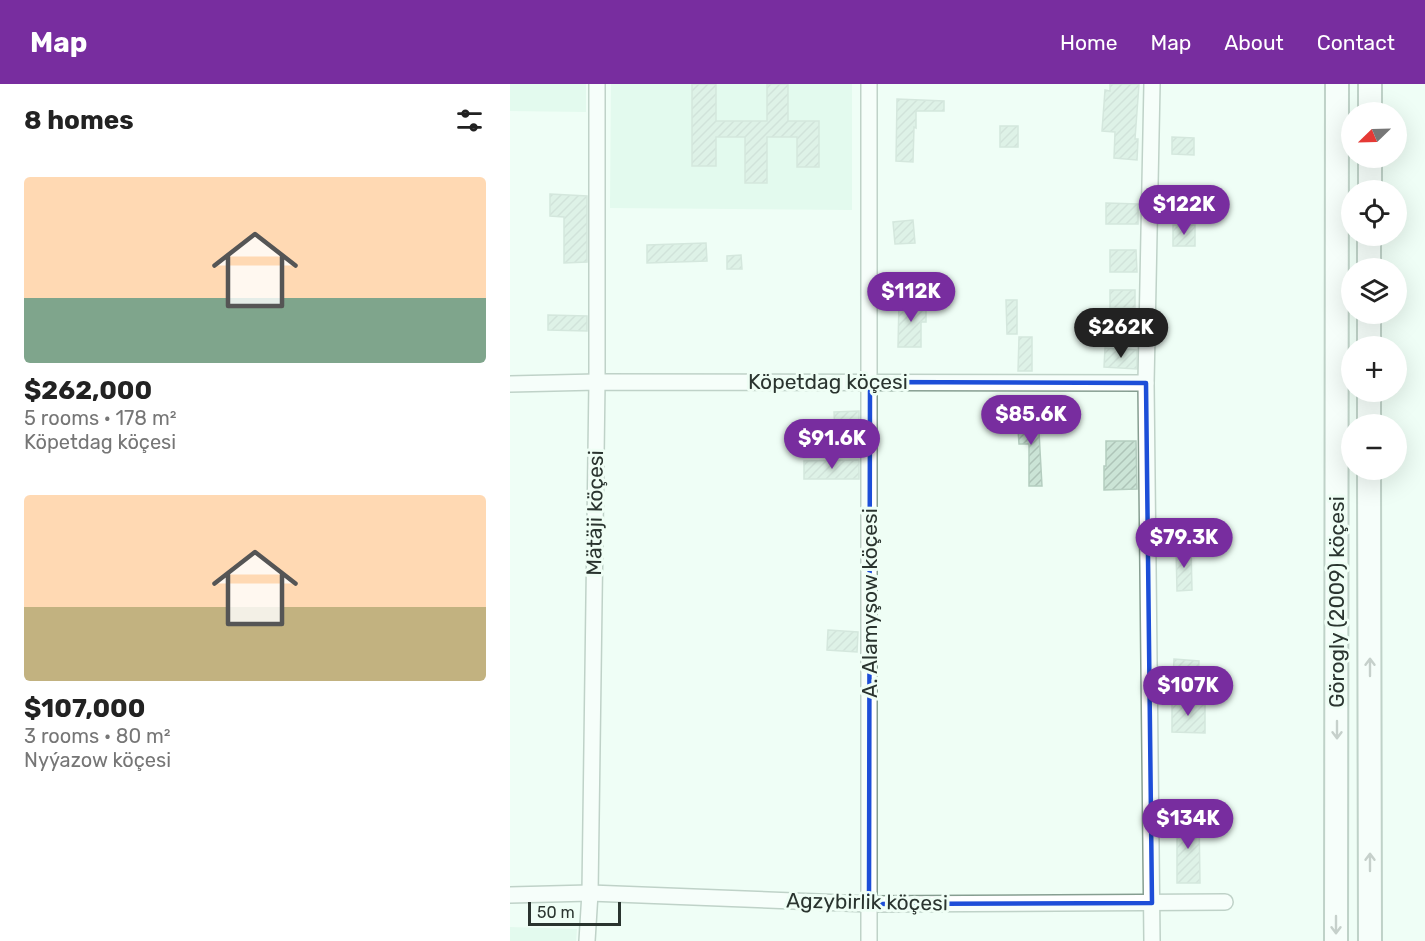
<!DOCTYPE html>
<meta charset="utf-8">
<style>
:root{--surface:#fff;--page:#f6f6f6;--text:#222;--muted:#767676;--accent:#782d9f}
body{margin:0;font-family:Rubik,sans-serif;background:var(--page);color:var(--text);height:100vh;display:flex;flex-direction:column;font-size:22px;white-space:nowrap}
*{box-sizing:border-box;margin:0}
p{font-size:20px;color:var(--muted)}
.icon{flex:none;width:33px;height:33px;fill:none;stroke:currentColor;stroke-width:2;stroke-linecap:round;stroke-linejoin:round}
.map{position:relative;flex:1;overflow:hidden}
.sheet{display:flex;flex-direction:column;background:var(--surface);width:510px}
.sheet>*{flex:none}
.needle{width:39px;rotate:247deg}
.fabs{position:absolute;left:831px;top:18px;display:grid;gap:12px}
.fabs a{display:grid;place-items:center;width:66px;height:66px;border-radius:50%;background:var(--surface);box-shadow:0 6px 24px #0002;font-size:30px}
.scale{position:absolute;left:18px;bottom:15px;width:93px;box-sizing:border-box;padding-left:6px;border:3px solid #2a342f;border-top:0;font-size:16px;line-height:21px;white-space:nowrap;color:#2a342f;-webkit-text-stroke:4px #effef5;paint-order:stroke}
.price{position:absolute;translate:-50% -51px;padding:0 14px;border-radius:21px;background:var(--accent);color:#fff;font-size:20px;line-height:39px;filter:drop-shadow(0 2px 3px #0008)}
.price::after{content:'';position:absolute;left:50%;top:36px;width:18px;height:14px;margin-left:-9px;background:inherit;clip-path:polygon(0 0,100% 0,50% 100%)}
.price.current{background:#222;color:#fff}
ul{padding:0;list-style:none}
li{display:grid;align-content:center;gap:12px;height:318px;padding:0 24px}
li span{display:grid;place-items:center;height:186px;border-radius:6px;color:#555}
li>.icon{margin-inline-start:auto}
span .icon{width:108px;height:108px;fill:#fffc;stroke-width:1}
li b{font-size:26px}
h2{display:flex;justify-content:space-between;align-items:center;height:72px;padding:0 24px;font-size:26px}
header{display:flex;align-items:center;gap:36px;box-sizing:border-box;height:84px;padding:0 30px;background:var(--accent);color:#fff}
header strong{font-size:28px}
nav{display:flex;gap:33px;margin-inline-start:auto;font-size:21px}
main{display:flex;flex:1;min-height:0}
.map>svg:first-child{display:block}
.built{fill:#d5f7e4}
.building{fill:url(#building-hatch);stroke:#b4cdbf;stroke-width:1.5}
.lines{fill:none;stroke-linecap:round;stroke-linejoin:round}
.minor-casing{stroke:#869e91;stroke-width:18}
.primary-casing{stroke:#869e91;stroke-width:26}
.minor{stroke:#fff;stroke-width:15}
.primary{stroke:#fff;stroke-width:22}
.oneway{stroke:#949a97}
.marked{fill:none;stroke:#1d4ed8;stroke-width:4.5;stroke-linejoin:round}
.labels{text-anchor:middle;stroke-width:6;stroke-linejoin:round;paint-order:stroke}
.street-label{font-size:21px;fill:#2a342f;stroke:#effef5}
</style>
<header>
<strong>Map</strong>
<nav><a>Home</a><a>Map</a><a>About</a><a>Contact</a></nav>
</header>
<main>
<section class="sheet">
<h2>8 homes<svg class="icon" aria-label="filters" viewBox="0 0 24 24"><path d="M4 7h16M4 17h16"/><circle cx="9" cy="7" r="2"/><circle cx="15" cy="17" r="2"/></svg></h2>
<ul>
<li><span style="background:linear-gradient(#ffd9b3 65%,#7fa58c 0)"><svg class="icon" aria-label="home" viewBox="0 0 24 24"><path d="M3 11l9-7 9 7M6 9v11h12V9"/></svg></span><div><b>$262,000</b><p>5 rooms · 178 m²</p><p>Köpetdag köçesi</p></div></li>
<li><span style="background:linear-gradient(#ffd9b3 60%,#c2b280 0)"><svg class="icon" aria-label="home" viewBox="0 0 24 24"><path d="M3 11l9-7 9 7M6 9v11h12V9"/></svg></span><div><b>$107,000</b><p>3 rooms · 80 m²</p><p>Nyýazow köçesi</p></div></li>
</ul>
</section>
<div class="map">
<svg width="915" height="857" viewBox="0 0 915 857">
<defs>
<pattern id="building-hatch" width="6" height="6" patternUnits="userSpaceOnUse" patternTransform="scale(1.5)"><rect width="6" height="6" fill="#cbe4d6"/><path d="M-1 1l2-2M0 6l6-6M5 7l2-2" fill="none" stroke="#aec4b8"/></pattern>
</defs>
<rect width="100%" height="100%" fill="#effef5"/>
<g class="built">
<path d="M 0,0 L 76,0 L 76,28 L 0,27 Z"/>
<path d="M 101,0 L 342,0 L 342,126 L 100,124 Z"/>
<path d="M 0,843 L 67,845 L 66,857 L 0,857 Z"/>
</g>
<g class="building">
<path d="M 182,0 L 206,0 L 206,37 L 257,37 L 257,0 L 278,0 L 278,37 L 309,37 L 309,83 L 287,83 L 287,53 L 257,53 L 257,99 L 235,99 L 235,53 L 206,53 L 206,82 L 182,82 Z"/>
<path d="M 600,0 L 629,0 L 625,55 L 628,55 L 627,76 L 604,74 L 605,48 L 592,47 L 595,6 L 600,7 Z"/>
<path d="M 387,15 L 434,17 L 434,27 L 406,27 L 406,44 L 404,43 L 403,78 L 386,77 Z"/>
<rect x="490" y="42" width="18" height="21"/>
<path d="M 662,53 L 684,54 L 684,71 L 662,70 Z"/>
<path d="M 40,110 L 77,112 L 77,178 L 54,179 L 54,133 L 40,132 Z"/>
<path d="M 596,119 L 628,120 L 628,140 L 596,140 Z"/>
<path d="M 403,136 L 405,159 L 385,160 L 383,138 Z"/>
<rect x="663" y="141" width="22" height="21"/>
<path d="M 196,159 L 197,177 L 137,179 L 137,161 Z"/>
<path d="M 600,166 L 626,166 L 627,188 L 600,188 Z"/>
<path d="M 231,171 L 232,185 L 217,185 L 217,172 Z"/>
<rect x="600" y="206" width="25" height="18"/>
<path d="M 496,216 L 507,216 L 507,250 L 497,250 Z"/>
<path d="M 389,217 L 416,217 L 416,238 L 411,238 L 411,263 L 388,263 Z"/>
<path d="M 38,231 L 77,232 L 77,247 L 38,246 Z"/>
<path d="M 509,253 L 522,253 L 522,287 L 508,287 Z"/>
<path d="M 595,264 L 627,266 L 627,285 L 594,283 Z"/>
<path d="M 349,327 L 349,348 L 325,349 L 324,328 Z"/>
<path d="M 528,330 L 532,402 L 519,402 L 519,360 L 509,360 L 507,331 Z"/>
<path d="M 596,357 L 626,357 L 627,405 L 594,406 L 594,382 L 596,382 Z"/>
<path d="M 349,376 L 349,395 L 294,395 L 294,377 Z"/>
<path d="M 666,464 L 681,464 L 682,506 L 667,507 Z"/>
<path d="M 318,546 L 348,548 L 347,568 L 317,566 Z"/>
<path d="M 664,575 L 689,577 L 688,597 L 663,596 Z"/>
<path d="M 662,617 L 695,618 L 695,649 L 662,648 Z"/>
<path d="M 689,733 L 690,799 L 667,799 L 667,734 Z"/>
</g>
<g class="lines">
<defs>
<g id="minor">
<path d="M 642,0 L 636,299 L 642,857"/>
<path d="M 0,300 L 87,298 L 636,299"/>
<path d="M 0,811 L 80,809 L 359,820 L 715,818"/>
<path d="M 77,857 L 80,809 L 87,298 L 87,0"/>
<path d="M 359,857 L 359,0"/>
</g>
<g id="primary">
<path d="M 860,28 L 860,0"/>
<path d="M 860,106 L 860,74"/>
<path d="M 859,184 L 859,152"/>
<path d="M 859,230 L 859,262"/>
<path d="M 859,308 L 859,340"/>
<path d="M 859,386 L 860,857"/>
<path d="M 826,857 L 827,0"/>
</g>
</defs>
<use href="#minor" class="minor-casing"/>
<use href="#primary" class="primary-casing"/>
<use href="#minor" class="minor"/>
<use href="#primary" class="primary"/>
</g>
<defs><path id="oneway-shaft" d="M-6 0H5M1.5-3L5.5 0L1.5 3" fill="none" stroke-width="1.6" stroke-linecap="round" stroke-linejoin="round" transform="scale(1.5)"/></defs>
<g class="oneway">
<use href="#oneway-shaft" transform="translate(860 583) rotate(-90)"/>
<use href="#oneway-shaft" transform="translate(827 646) rotate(90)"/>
<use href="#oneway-shaft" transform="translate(860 778) rotate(-90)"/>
<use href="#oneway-shaft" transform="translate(826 841) rotate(90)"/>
</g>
<path d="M0 0H915V857H0ZM 360,298 L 636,299 L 642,819 L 359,820 Z" fill="#effef5" fill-opacity=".55" fill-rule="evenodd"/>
<path class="marked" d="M 360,298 L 636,299 L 642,819 L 359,820 Z"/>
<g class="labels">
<g class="street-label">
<text x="318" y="305">Köpetdag köçesi</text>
<text transform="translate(85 429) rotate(-89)" y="7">Mätäji köçesi</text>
<text transform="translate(827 518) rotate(-90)" y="7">Görogly (2009) köçesi</text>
<text transform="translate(360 519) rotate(-90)" y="7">A. Alamyşow köçesi</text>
<text transform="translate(357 818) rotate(1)" y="7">Agzybirlik köçesi</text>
</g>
</g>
</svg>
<div class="fabs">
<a><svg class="needle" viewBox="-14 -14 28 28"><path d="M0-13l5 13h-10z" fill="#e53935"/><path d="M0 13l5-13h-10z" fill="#767676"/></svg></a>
<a><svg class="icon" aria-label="locate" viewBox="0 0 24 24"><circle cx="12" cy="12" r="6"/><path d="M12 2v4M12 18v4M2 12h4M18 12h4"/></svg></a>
<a><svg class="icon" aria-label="layers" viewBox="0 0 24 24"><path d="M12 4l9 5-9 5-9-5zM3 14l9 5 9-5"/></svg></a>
<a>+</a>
<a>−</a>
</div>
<div class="scale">50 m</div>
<b class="price" style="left:674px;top:152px">$122K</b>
<b class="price" style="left:401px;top:239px">$112K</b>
<b class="price current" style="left:611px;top:275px">$262K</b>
<b class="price" style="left:521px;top:362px">$85.6K</b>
<b class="price" style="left:322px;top:386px">$91.6K</b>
<b class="price" style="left:674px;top:485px">$79.3K</b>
<b class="price" style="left:678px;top:633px">$107K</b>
<b class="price" style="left:678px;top:766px">$134K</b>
</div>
</main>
